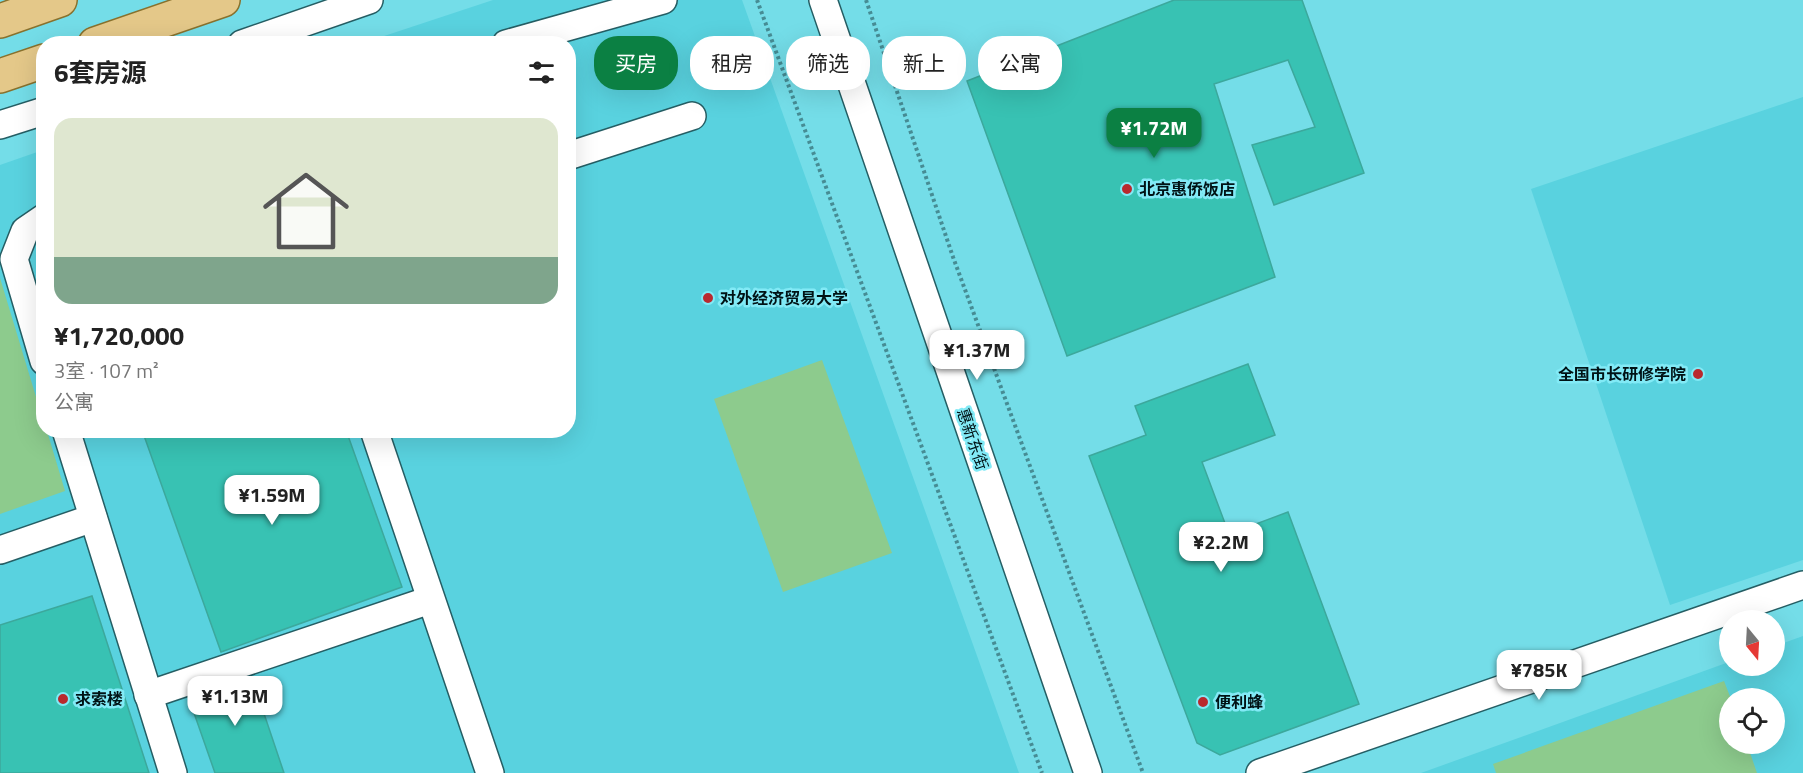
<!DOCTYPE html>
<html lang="zh">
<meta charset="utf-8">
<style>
:root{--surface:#fff;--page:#f6f6f6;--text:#222;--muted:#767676;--line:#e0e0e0;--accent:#0b8043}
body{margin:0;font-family:"Titillium Web","Noto Sans SC",sans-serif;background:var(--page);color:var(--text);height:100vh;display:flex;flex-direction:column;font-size:22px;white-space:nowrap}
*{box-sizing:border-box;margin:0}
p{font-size:20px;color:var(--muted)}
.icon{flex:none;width:33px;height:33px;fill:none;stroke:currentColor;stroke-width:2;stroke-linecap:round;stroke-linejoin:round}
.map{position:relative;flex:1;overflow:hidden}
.panel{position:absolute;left:36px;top:36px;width:540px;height:402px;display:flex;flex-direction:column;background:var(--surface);border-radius:24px;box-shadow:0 6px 24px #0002}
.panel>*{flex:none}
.guide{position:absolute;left:594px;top:36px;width:570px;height:54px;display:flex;gap:12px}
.needle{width:39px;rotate:162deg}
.controls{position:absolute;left:1719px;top:610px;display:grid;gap:12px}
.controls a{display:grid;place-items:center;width:66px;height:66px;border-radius:50%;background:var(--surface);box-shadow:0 6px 24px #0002;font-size:30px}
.price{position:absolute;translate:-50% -51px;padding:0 14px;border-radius:12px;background:#fff;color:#222;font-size:20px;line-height:39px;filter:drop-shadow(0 2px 3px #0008)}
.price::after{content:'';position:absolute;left:50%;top:36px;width:18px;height:14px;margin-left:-9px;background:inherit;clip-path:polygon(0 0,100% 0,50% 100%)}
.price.active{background:var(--accent);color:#fff}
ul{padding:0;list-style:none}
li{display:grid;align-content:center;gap:12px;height:318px;padding:0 18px}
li+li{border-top:2px solid var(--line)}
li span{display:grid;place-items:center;height:186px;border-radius:18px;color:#555}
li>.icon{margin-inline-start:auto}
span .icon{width:108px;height:108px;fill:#fffc;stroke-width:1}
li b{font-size:26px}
h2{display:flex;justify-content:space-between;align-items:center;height:72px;padding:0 18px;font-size:26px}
.tag{padding:0 21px;border-radius:24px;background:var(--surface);box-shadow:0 6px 24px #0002;font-size:21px;line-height:54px}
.tag.active{background:var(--accent);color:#fff}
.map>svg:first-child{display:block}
.built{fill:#59d2df;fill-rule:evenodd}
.green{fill:#8dcb8d}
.building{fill:#38c2b3;stroke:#3ca89c;stroke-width:1.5}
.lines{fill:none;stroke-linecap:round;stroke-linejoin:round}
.minor-casing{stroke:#255e64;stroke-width:30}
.major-casing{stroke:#88712d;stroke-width:36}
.path{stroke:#468c94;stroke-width:4;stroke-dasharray:3 3;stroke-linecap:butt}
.minor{stroke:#fff;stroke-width:27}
.major{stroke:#e4c889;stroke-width:33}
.poi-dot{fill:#b9292e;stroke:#82eaf6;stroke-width:2}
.labels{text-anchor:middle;stroke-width:5;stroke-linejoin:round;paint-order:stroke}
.poi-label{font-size:16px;font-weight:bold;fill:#001215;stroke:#82eaf6;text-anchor:start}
.street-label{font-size:16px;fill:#001215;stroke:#82eaf6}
</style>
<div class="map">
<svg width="1803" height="773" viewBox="0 0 1803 773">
<rect width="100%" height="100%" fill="#74dde8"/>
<g class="built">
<path d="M 493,0 L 742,0 L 1019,773 L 0,773 L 0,165 L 43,150 L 44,430 L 568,430 L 568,44 L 363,43 Z"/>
<path d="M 1803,97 L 1803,560 L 1670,605 L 1531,189 Z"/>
<path d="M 1803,636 L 1803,773 L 1421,773 L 1729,662 L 1730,666 L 1774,666 L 1775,646 ZM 1730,699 L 1774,699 L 1774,744 L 1730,744 Z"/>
</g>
<g class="green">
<path d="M 0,278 L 43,420 L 44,430 L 47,431 L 65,491 L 0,514 Z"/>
<path d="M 822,360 L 892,553 L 783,592 L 714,399 Z"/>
<path d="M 1724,681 L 1731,699 L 1730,744 L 1747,744 L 1757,773 L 1496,773 L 1493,764 Z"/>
</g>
<g class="building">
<path d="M 1174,0 L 1302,0 L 1364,173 L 1274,205 L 1252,145 L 1315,127 L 1288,60 L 1214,84 L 1275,277 L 1067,356 L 967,81 Z"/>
<path d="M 1248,364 L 1275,435 L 1202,462 L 1229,534 L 1288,512 L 1359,704 L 1220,755 L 1197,743 L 1089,456 L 1146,435 L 1135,406 Z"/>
<path d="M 142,430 L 346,430 L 402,587 L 221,652 Z"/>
<path d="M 92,596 L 149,773 L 0,773 L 0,625 Z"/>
<path d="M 250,672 L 284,773 L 215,773 L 187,693 Z"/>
</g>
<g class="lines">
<defs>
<g id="minor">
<path d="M 823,0 L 1088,773"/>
<path d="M 242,44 L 369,0"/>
<path d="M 506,44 L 663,0"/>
<path d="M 0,125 L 44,111"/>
<path d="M 568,156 L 692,116"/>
<path d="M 44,218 L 25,231 L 14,259 L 44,361"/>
<path d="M 66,430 L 173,773"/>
<path d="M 374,430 L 490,773"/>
<path d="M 0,550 L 93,518"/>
<path d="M 148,695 L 430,600"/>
<path d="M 1260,773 L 1803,585"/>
</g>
<g id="major">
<path d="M 0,21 L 60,0"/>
<path d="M 95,44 L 223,0"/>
<path d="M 0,76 L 44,61"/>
</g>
</defs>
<use href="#minor" class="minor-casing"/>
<use href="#major" class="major-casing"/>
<g class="path">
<path d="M 757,0 L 1042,773"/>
<path d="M 866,0 L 953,257 L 1143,773"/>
</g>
<use href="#minor" class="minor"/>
<use href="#major" class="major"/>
</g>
<g class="poi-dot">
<circle cx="1127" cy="189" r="6"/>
<circle cx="708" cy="298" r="6"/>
<circle cx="1698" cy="374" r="6"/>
<circle cx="63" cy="699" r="6"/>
<circle cx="1203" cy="702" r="6"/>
</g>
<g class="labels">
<g class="poi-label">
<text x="1139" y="195">北京惠侨饭店</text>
<text x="720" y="304">对外经济贸易大学</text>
<text x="1686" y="380" text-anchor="end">全国市长研修学院</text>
<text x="75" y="705">求索楼</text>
<text x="1215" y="708">便利蜂</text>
</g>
<g class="street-label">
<text transform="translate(973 439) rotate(71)" y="6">惠新东街</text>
</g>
</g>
</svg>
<div class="controls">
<a><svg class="needle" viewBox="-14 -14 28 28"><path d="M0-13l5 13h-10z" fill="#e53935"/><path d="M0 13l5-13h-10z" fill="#767676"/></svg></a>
<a><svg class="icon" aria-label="locate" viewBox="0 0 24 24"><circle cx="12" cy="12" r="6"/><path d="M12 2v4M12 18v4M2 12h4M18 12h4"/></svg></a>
</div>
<b class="price active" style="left:1154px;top:159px">¥1.72M</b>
<b class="price" style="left:977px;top:381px">¥1.37M</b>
<b class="price" style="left:272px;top:526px">¥1.59M</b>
<b class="price" style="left:1221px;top:573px">¥2.2M</b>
<b class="price" style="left:1539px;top:701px">¥785K</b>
<b class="price" style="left:235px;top:727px">¥1.13M</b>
<div class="guide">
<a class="tag active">买房</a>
<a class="tag">租房</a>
<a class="tag">筛选</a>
<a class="tag">新上</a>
<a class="tag">公寓</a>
</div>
<section class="panel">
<h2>6套房源<svg class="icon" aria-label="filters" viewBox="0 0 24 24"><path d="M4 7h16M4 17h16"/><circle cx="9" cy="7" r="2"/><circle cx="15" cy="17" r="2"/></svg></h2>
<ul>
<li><span style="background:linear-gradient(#dfe7d0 75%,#7fa58c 0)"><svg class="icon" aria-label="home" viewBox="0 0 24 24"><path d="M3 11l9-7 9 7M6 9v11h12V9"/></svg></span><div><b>¥1,720,000</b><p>3室 · 107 m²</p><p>公寓</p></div></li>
</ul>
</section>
</div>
